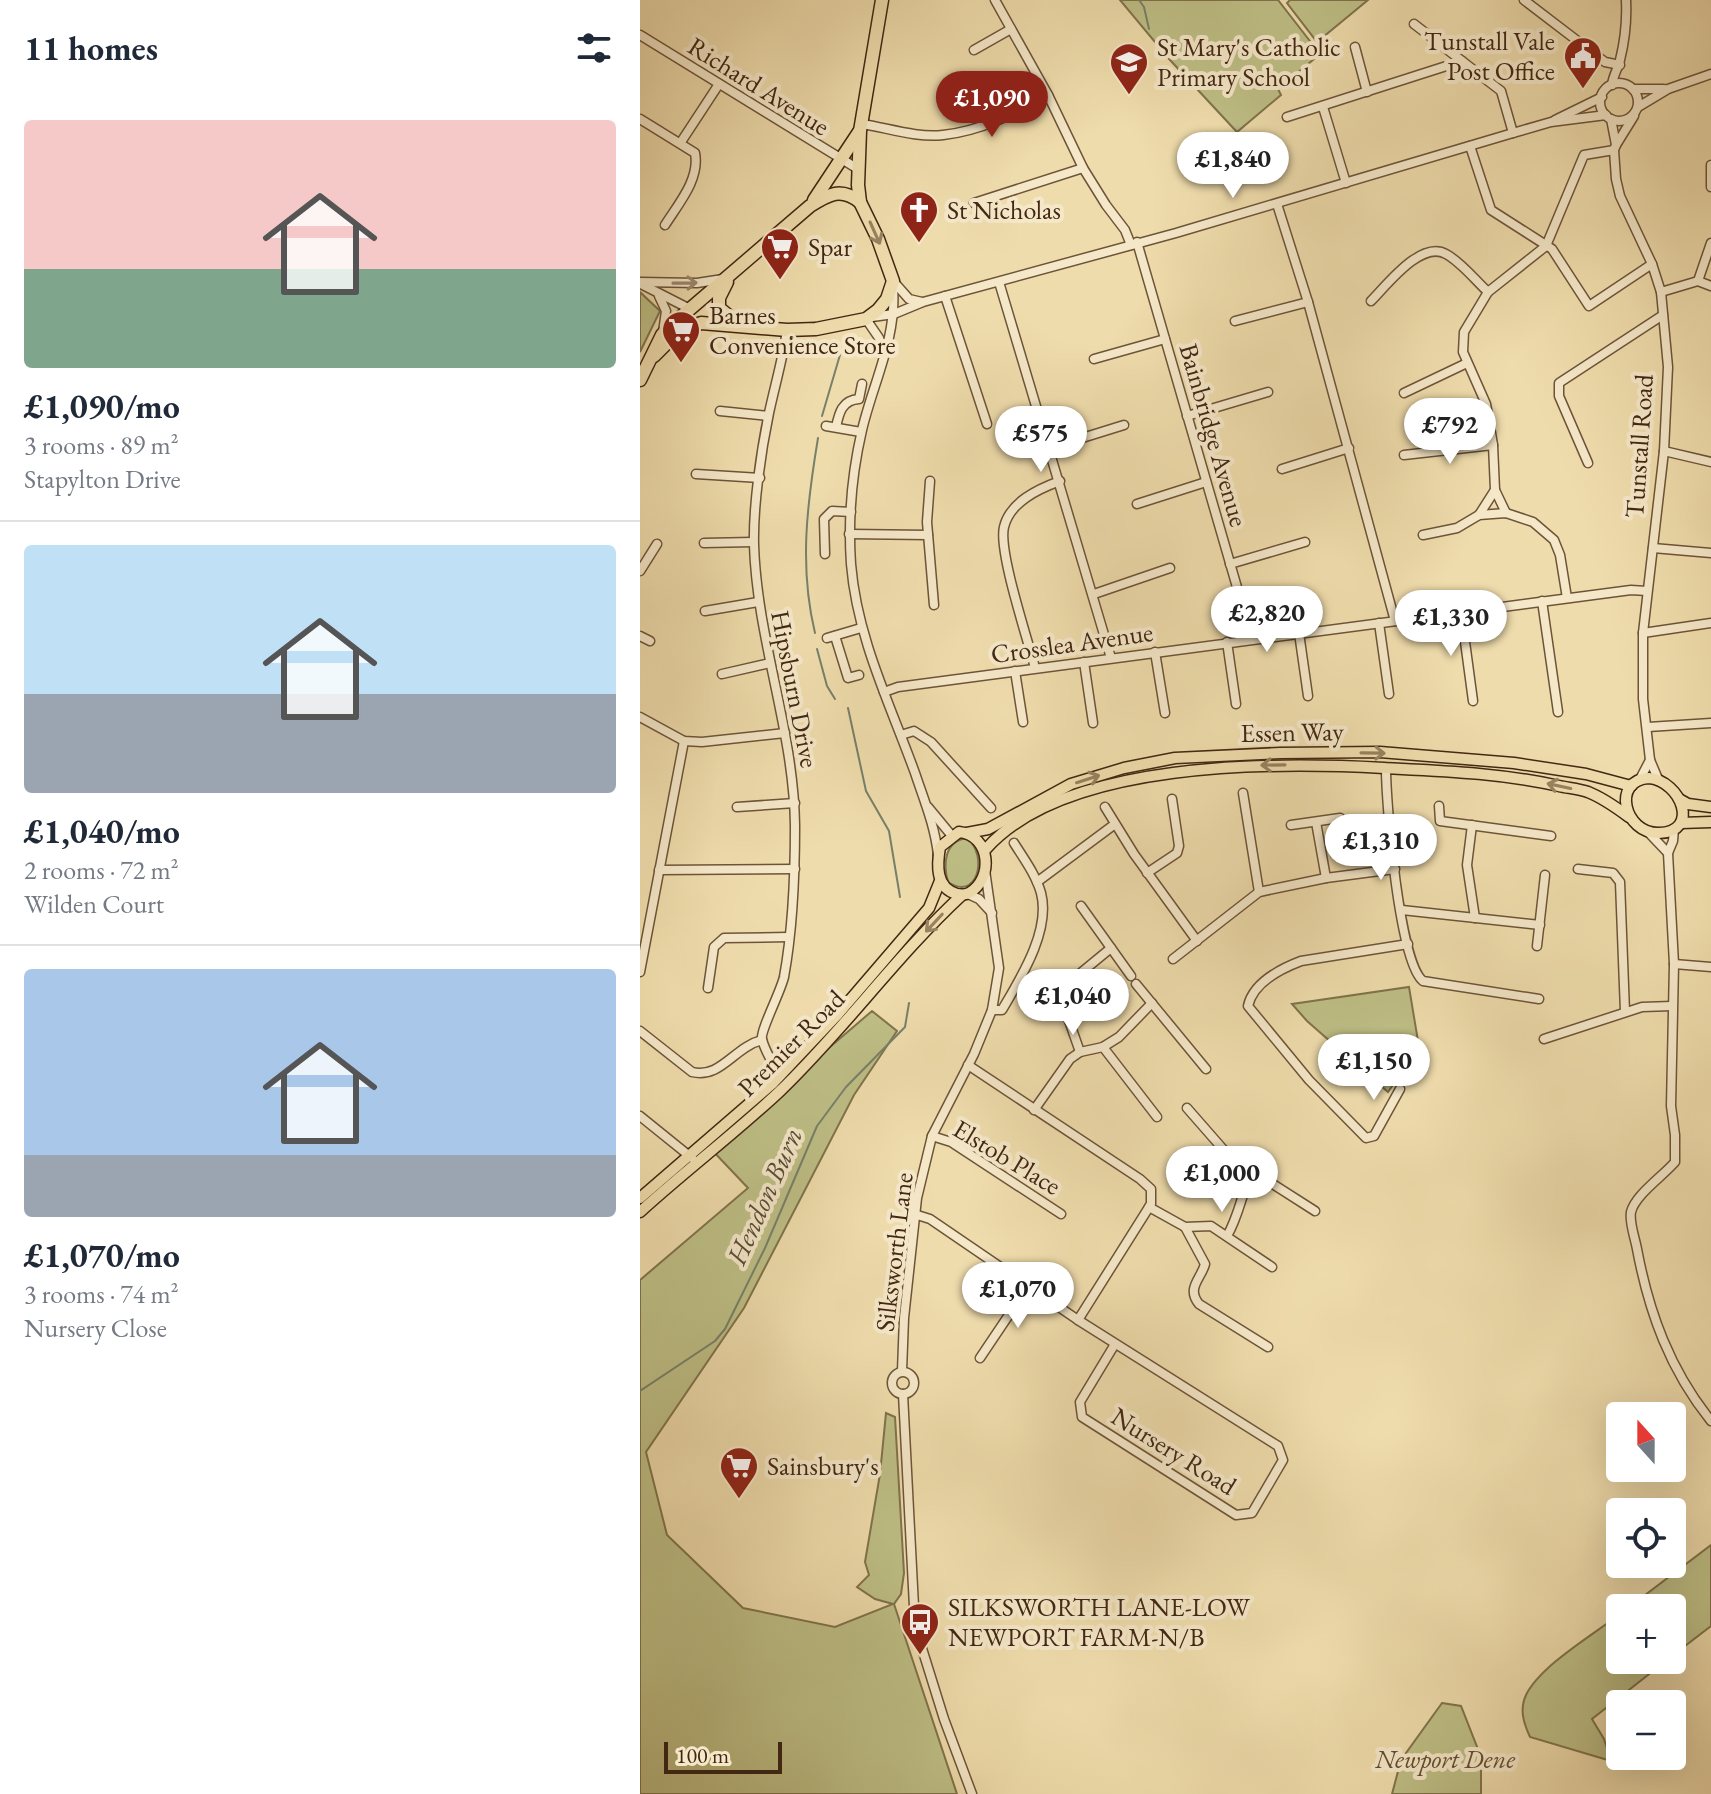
<!DOCTYPE html>
<meta charset="utf-8">
<style>
:root{--surface:#fff;--page:#f6f6f7;--text:#1f2937;--muted:#747a83;--line:#e0e1e3;--accent:#8f2418}
body{margin:0;font-family:"EB Garamond",serif;background:var(--page);color:var(--text);height:100vh;display:flex;flex-direction:column;font-size:30px;white-space:nowrap}
*{box-sizing:border-box;margin:0}
p{font-size:26px;color:var(--muted)}
.icon{flex:none;width:44px;height:44px;fill:none;stroke:currentColor;stroke-width:2;stroke-linecap:round;stroke-linejoin:round}
.map{position:relative;flex:1;overflow:hidden}
.drawer{display:flex;flex-direction:column;background:var(--surface);width:640px}
.drawer>*{flex:none}
.needle{width:52px;rotate:339deg}
.fabs{position:absolute;left:966px;top:1402px;display:grid;gap:16px}
.fabs a{display:grid;place-items:center;width:80px;height:80px;border-radius:8px;background:var(--surface);box-shadow:0 8px 32px #0002;font-size:40px}
.scale{position:absolute;left:24px;bottom:20px;width:118px;box-sizing:border-box;padding-left:8px;border:4px solid #422713;border-top:0;font-size:22px;line-height:28px;white-space:nowrap;color:#422713;-webkit-text-stroke:6px #f5e8c9;paint-order:stroke}
.price{position:absolute;translate:-50% -68px;padding:0 18px;border-radius:28px;background:#fff;color:#222;font-size:26px;line-height:52px;filter:drop-shadow(0 2px 4px #0008)}
.price::after{content:'';position:absolute;left:50%;top:48px;width:24px;height:18px;margin-left:-12px;background:inherit;clip-path:polygon(0 0,100% 0,50% 100%)}
.price.on{background:var(--accent);color:#fff}
ul{padding:0;list-style:none}
li{display:grid;align-content:center;gap:16px;height:424px;padding:0 24px}
li+li{border-top:2px solid var(--line)}
li span{display:grid;place-items:center;height:248px;border-radius:8px;color:#555}
li>.icon{margin-inline-start:auto}
span .icon{width:144px;height:144px;fill:#fffc;stroke-width:1}
li b{font-size:34px}
h2{display:flex;justify-content:space-between;align-items:center;height:96px;padding:0 24px;font-size:34px}
main{display:flex;flex:1;min-height:0}
.map>svg:first-child{display:block}
.green{fill:#bebf86;stroke:#80734c;stroke-width:2}
.lines{fill:none;stroke-linecap:round;stroke-linejoin:round}
.stream{stroke:#77806b;stroke-width:2}
.minor-casing{stroke:#6d5439;stroke-width:11}
.major-casing{stroke:#422713;stroke-width:13}
.highway-casing{stroke:#422713;stroke-width:15}
.minor{stroke:#f5e8c9;stroke-width:8}
.major{stroke:#efdcac;stroke-width:10}
.highway{stroke:#efdcac;stroke-width:12}
.oneway{stroke:#988260}
.oneway2{stroke:#9c886e}
.labels{text-anchor:middle;stroke-width:8;stroke-linejoin:round;paint-order:stroke}
.poi-label{font-size:26px;fill:#422713;stroke:#f5e8c9;text-anchor:start}
.street-label{font-size:26px;fill:#422713;stroke:#f5e8c9}
.park-label{font-size:26px;font-style:italic;fill:#614d30;stroke:#f5e8c9}
.water-label{font-size:28px;font-style:italic;fill:#584c38;stroke:#f5e8c9}
</style>
<main>
<section class="drawer">
<h2>11 homes<svg class="icon" aria-label="filters" viewBox="0 0 24 24"><path d="M4 7h16M4 17h16"/><circle cx="9" cy="7" r="2"/><circle cx="15" cy="17" r="2"/></svg></h2>
<ul>
<li><span style="background:linear-gradient(#f6c9c9 60%,#7fa58c 0)"><svg class="icon" aria-label="home" viewBox="0 0 24 24"><path d="M3 11l9-7 9 7M6 9v11h12V9"/></svg></span><div><b>£1,090/mo</b><p>3 rooms · 89 m²</p><p>Stapylton Drive</p></div></li>
<li><span style="background:linear-gradient(#bfe0f5 60%,#9aa5b1 0)"><svg class="icon" aria-label="home" viewBox="0 0 24 24"><path d="M3 11l9-7 9 7M6 9v11h12V9"/></svg></span><div><b>£1,040/mo</b><p>2 rooms · 72 m²</p><p>Wilden Court</p></div></li>
<li><span style="background:linear-gradient(#a9c7e8 75%,#9aa5b1 0)"><svg class="icon" aria-label="home" viewBox="0 0 24 24"><path d="M3 11l9-7 9 7M6 9v11h12V9"/></svg></span><div><b>£1,070/mo</b><p>3 rooms · 74 m²</p><p>Nursery Close</p></div></li>
</ul>
</section>
<div class="map">
<svg width="1071" height="1794" viewBox="0 0 1071 1794">
<rect width="100%" height="100%" fill="#efdcac"/>
<filter id="stains"><feTurbulence type="fractalNoise" baseFrequency=".0025" numOctaves="4"/><feColorMatrix values="0 0 0 0 .2 0 0 0 0 .09 0 0 0 0 .02 0 0 0 .5 -.17"/></filter>
<radialGradient id="worn" r=".72"><stop offset=".6" stop-color="#630" stop-opacity="0"/><stop offset="1" stop-color="#630" stop-opacity=".3"/></radialGradient>
<g class="green">
<path d="M 480,0 L 638,0 L 680,54 L 638,89 L 641,95 L 597,132 L 530,60 Z"/>
<path d="M 650,0 L 728,0 L 677,42 L 647,3 Z"/>
<path d="M 0,292 L 20,311 L 0,352 Z"/>
<path d="M 327,838 C 349,856 337,902 308,882 C 303,865 304,841 327,838 Z"/>
<path d="M 769,987 L 779,1047 L 748,1092 L 667,1021 L 652,1004 Z"/>
<path d="M 232,1011 L 257,1031 L 214,1095 L 104,1308 L 6,1452 L 27,1535 L 103,1608 L 195,1627 L 253,1604 L 235,1599 L 217,1587 L 229,1575 L 225,1562 L 240,1474 L 246,1413 L 255,1417 L 264,1573 L 261,1594 L 254,1604 L 317,1794 L 0,1794 L 0,1280 L 108,1188 L 71,1149 Z"/>
<path d="M 1071,1545 L 1071,1626 L 1032,1656 L 1032,1608 L 988,1608 Z"/>
<path d="M 980,1614 L 980,1660 L 1027,1660 L 952,1719 L 964,1739 L 971,1761 L 890,1737 C 884,1724 879,1710 886,1695 C 901,1665 953,1635 980,1614 Z"/>
<path d="M 802,1703 L 821,1706 L 841,1757 L 841,1794 L 752,1794 L 761,1760 Z"/>
</g>
<g class="lines">
<g class="stream">
<path d="M 499,0 L 504,7 L 509,29"/>
<path d="M 182,416 L 202,348"/>
<path d="M 175,633 C 159,567 167,504 178,438"/>
<path d="M 177,649 L 187,686 L 195,699"/>
<path d="M 208,708 L 226,791 L 249,831 L 260,897"/>
<path d="M 0,1391 L 75,1341 L 85,1329 L 125,1248 L 177,1126 L 206,1087 L 265,1027 L 269,1003"/>
</g>
<defs>
<g id="minor">
<path d="M 355,0 L 408,95 L 443,168 L 466,205 L 485,230 L 491,245"/>
<path d="M 884,0 L 965,62 L 980,65"/>
<path d="M 774,24 L 861,91 L 873,133"/>
<path d="M 0,35 L 218,169"/>
<path d="M 715,47 L 727,92"/>
<path d="M 334,50 L 371,29"/>
<circle cx="979" cy="102" r="19"/>
<path d="M 972,85 C 973,75 978,69 980,60 C 985,40 987,20 986,0"/>
<path d="M 993,89 L 1024,89"/>
<path d="M 683,107 L 706,183"/>
<path d="M 998,107 L 1028,89 L 1071,74"/>
<path d="M 647,117 L 822,61"/>
<path d="M 0,119 L 55,153 C 60,179 39,203 25,225"/>
<path d="M 971,119 L 976,145 L 974,150 L 976,179 L 980,196 L 1012,264 L 1021,292 L 1028,367 L 1024,451 L 1003,633 L 1003,699 L 1010,760 L 1018,779"/>
<path d="M 915,120 L 962,97"/>
<path d="M 222,124 C 248,128 277,138 303,135 C 341,131 376,113 408,95"/>
<path d="M 41,142 L 79,84"/>
<path d="M 976,145 L 994,116"/>
<path d="M 830,146 L 851,210 L 912,249 L 949,306 L 1012,264"/>
<path d="M 1071,165 L 1071,187"/>
<path d="M 334,203 L 443,168"/>
<path d="M 637,204 L 668,302 L 755,621"/>
<path d="M 497,242 L 612,639"/>
<path d="M 253,281 L 269,299 L 282,302"/>
<path d="M 1058,281 L 1071,243"/>
<path d="M 0,282 L 57,283 L 83,279"/>
<path d="M 359,282 L 471,658"/>
<path d="M 1,284 L 50,309"/>
<path d="M 253,288 C 257,338 233,383 222,430 C 212,473 208,520 211,564 C 217,638 250,704 275,773 C 284,800 295,826 298,855"/>
<path d="M 1021,292 L 1058,281 L 1071,286"/>
<path d="M 19,296 L 26,311 L 23,332"/>
<path d="M 305,296 L 347,424"/>
<path d="M 731,301 C 747,285 781,240 806,254 C 821,262 835,280 848,292"/>
<path d="M 232,317 L 254,314 L 283,302 L 536,233 L 873,133 L 911,122 L 966,115"/>
<path d="M 226,319 L 239,338 L 244,354"/>
<path d="M 595,321 L 668,302"/>
<path d="M 454,359 L 525,339"/>
<path d="M 764,393 L 827,363"/>
<path d="M 80,411 L 128,416"/>
<path d="M 547,416 L 628,392"/>
<path d="M 186,426 L 221,432"/>
<path d="M 196,427 C 199,413 202,400 219,399 L 222,384"/>
<path d="M 410,448 L 484,425"/>
<path d="M 1024,451 L 1071,462"/>
<path d="M 764,455 L 853,445"/>
<path d="M 948,463 L 919,396 L 919,383 L 1023,315"/>
<path d="M 642,469 L 709,448"/>
<path d="M 56,474 L 120,478"/>
<path d="M 290,481 L 287,522 L 294,605"/>
<path d="M 855,490 L 866,513"/>
<path d="M 497,504 L 566,482"/>
<path d="M 839,515 L 855,490 L 853,445 L 846,404 L 823,352 L 824,332 L 848,292 L 906,246 L 944,155 L 974,150"/>
<path d="M 209,534 L 288,535"/>
<path d="M 783,535 L 817,528 L 839,515 L 866,513 L 893,522 L 914,540 L 920,555 L 927,598"/>
<path d="M 64,543 L 113,542"/>
<path d="M 1013,548 L 1071,553"/>
<path d="M 185,554 L 184,519 L 192,511 L 211,512"/>
<path d="M 590,564 L 665,542"/>
<path d="M 0,571 L 17,544"/>
<path d="M 454,594 L 530,568"/>
<path d="M 902,601 L 918,712"/>
<path d="M 65,611 L 118,602"/>
<path d="M 821,612 L 833,701"/>
<path d="M 739,623 L 749,694"/>
<path d="M 659,633 L 668,696"/>
<path d="M 1003,633 L 1071,623"/>
<path d="M 0,636 L 10,641"/>
<path d="M 195,636 L 208,678 L 219,675"/>
<path d="M 187,638 L 221,628"/>
<path d="M 587,642 L 596,704"/>
<path d="M 515,652 L 525,713"/>
<path d="M 444,662 L 453,723"/>
<path d="M 395,668 C 388,640 358,551 364,527 C 370,502 398,489 420,481"/>
<path d="M 375,671 L 383,722"/>
<path d="M 82,674 L 130,663"/>
<path d="M 244,692 L 258,687 L 991,590 L 1007,591"/>
<path d="M 0,717 L 44,741 L 62,742 L 145,733"/>
<path d="M 1008,727 L 1071,723"/>
<path d="M 261,735 L 274,731 L 291,742 L 351,808"/>
<path d="M 746,768 C 746,803 759,962 783,981 L 899,999"/>
<path d="M 1000,779 L 1010,760"/>
<path d="M 603,793 L 619,892"/>
<path d="M 799,806 L 800,821 L 911,836"/>
<path d="M 97,807 L 155,803"/>
<path d="M 288,807 L 312,836"/>
<path d="M 465,807 L 494,854 L 557,941"/>
<path d="M 676,822 L 686,878"/>
<path d="M 651,825 L 700,818"/>
<path d="M 832,825 L 827,865 L 835,918"/>
<path d="M 1034,829 L 1033,841 L 1028,853 L 1034,964 L 1031,1106 L 1035,1135 L 1035,1162 C 1023,1176 995,1195 991,1212 C 989,1222 995,1238 997,1249 C 1009,1313 1030,1370 1071,1421"/>
<path d="M 1008,832 L 1028,853"/>
<path d="M 938,869 L 973,873 L 980,882 L 985,1012"/>
<path d="M 19,870 L 155,869"/>
<path d="M 507,873 L 537,853 L 539,846 L 532,799"/>
<path d="M 397,882 L 475,824"/>
<path d="M 328,894 L 339,899 L 352,913"/>
<path d="M 441,906 L 491,976"/>
<path d="M 762,910 L 900,925"/>
<path d="M 897,946 L 905,875"/>
<path d="M 533,959 L 619,892 L 686,878 L 755,869"/>
<path d="M 1034,964 L 1071,967"/>
<path d="M 0,972 L 44,741"/>
<path d="M 496,984 L 566,1069"/>
<path d="M 68,988 L 74,947 L 84,938 L 149,937"/>
<path d="M 352,1010 L 362,1010 C 380,979 411,931 401,893 C 396,875 384,859 374,843"/>
<path d="M 0,1031 L 52,1072 C 81,1079 94,1047 122,1040"/>
<path d="M 904,1039 L 1002,1007 L 1032,1006"/>
<path d="M 463,1047 L 517,1117"/>
<path d="M 440,1052 L 421,998 L 426,985 L 471,948"/>
<path d="M 328,1065 L 500,1179 L 511,1189 L 511,1204 L 438,1320"/>
<path d="M 137,1078 C 135,1063 125,1053 122,1039 C 120,1031 141,991 144,977 C 153,928 155,876 155,826 C 154,731 117,640 114,545 C 113,507 121,451 129,413 C 135,385 143,358 147,330"/>
<path d="M 760,1089 L 734,1136 L 726,1138 L 669,1080 L 608,1006 C 613,983 640,969 661,961 L 768,944"/>
<path d="M 547,1108 L 589,1156 L 675,1211"/>
<path d="M 394,1110 L 430,1059 L 440,1052 L 463,1047 L 479,1037 L 512,1003"/>
<path d="M 0,1116 L 52,1158"/>
<path d="M 292,1136 L 311,1142 L 421,1214"/>
<path d="M 509,1207 L 545,1227 L 571,1226 L 632,1267"/>
<path d="M 274,1214 L 290,1219 L 438,1320 L 638,1446 L 643,1460 L 612,1513 L 596,1515 L 442,1417 L 440,1402 L 475,1344"/>
<path d="M 545,1227 L 565,1264 C 561,1279 546,1288 559,1304 L 628,1347"/>
<path d="M 587,1236 C 599,1216 602,1192 612,1171"/>
<path d="M 340,1358 L 389,1285"/>
<path d="M 262,1371 L 264,1318 L 277,1198 L 292,1136 L 334,1054 L 352,1010 L 359,968 L 345,870"/>
<circle cx="263" cy="1383" r="11"/>
<path d="M 263,1394 L 275,1626 L 304,1719 L 332,1794"/>
</g>
<g id="major">
<path d="M 1009,778 C 1041,781 1061,832 1019,833 C 984,834 971,780 1009,778 Z"/>
<path d="M 1039,799 L 1048,804 L 1071,807"/>
<path d="M 1041,823 L 1071,822"/>
<path d="M 319,832 C 351,835 354,879 329,893 C 325,895 322,895 317,894 C 295,888 297,864 300,847 Z"/>
<path d="M 327,833 L 348,829 L 431,784 L 484,768 L 535,758 L 640,753 L 740,752 L 874,763 L 946,774 L 991,786"/>
<path d="M 346,849 C 425,760 634,762 744,768 C 803,771 861,773 919,786 C 928,788 939,789 948,792 C 963,798 977,808 989,817"/>
<path d="M 0,1198 L 132,1084 L 198,1014 L 289,908 L 300,881"/>
<path d="M 0,1212 C 45,1171 94,1134 139,1092 C 204,1030 256,956 322,895"/>
</g>
<g id="highway">
<path d="M 174,200 L 219,132"/>
<path d="M 87,282 L 79,298 L 79,308 L 95,321"/>
<path d="M 14,356 L 38,332 L 61,323 L 147,330 L 176,329 L 226,319 L 238,310 L 247,299 L 253,281 L 238,239 L 220,202 L 218,185 L 220,131 L 242,0"/>
<path d="M 0,380 L 22,335 L 29,327 L 170,206 C 189,194 201,187 220,202"/>
</g>
</defs>
<use href="#minor" class="minor-casing"/>
<use href="#major" class="major-casing"/>
<use href="#highway" class="highway-casing"/>
<use href="#minor" class="minor"/>
<use href="#major" class="major"/>
<use href="#highway" class="highway"/>
</g>
<defs><path id="oneway-shaft" d="M-6 0H5M1.5-3L5.5 0L1.5 3" fill="none" stroke-width="1.6" stroke-linecap="round" stroke-linejoin="round" transform="scale(2)"/></defs>
<g class="oneway">
<use href="#oneway-shaft" transform="translate(235 233) rotate(66)"/>
<use href="#oneway-shaft" transform="translate(733 753) rotate(1)"/>
<use href="#oneway-shaft" transform="translate(633 765) rotate(179)"/>
<use href="#oneway-shaft" transform="translate(448 779) rotate(-18)"/>
<use href="#oneway-shaft" transform="translate(919 786) rotate(-168)"/>
<use href="#oneway-shaft" transform="translate(294 923) rotate(133)"/>
</g>
<use class="oneway2" href="#oneway-shaft" transform="translate(45 283) rotate(-1)"/>
<defs>
<symbol id="civic-pin" viewBox="-11 -11 22 30"><path d="M0 17L-7.5 6A9.5 9.5 0 1 1 7.5 6Z" fill="#8f2418" stroke="#f5e8c9"/><path d="M-.6-6.5H3V-4.5H.6V-3L4-1V1h2V6H-6V1h2V-1L-.6-3ZM-1.2 2.5V6h2.4V2.5Z" fill="#fff"/></symbol>
<symbol id="school-pin" viewBox="-11 -11 22 30"><path d="M0 17L-7.5 6A9.5 9.5 0 1 1 7.5 6Z" fill="#8f2418" stroke="#f5e8c9"/><path d="M0-5L7-2L0 1L-7-2ZM-4 1L0 2.5L4 1V4Q0 6-4 4Z" fill="#fff"/></symbol>
<symbol id="church-pin" viewBox="-11 -11 22 30"><path d="M0 17L-7.5 6A9.5 9.5 0 1 1 7.5 6Z" fill="#8f2418" stroke="#f5e8c9"/><path d="M-1.2-6h2.4v3.5h3.3v2.4h-3.3V6h-2.4V-.1h-3.3v-2.4h3.3Z" fill="#fff"/></symbol>
<symbol id="supermarket-pin" viewBox="-11 -11 22 30"><path d="M0 17L-7.5 6A9.5 9.5 0 1 1 7.5 6Z" fill="#8f2418" stroke="#f5e8c9"/><path d="M-6-5.5h2.5l.6 2H6L4.5 2H-2.5L-4.4-4H-6ZM-1.5 3.2a1.3 1.3 0 1 0 .1 0ZM3 3.2a1.3 1.3 0 1 0 .1 0Z" fill="#fff"/></symbol>
<symbol id="bus-pin" viewBox="-11 -11 22 30"><path d="M0 17L-7.5 6A9.5 9.5 0 1 1 7.5 6Z" fill="#8f2418" stroke="#f5e8c9"/><path d="M-5-6H5V4H4V6H2V4H-2V6H-4V4H-5ZM-3.5-4V0h7V-4ZM-3.5 1.2v1.5H-2V1.2ZM2 1.2v1.5H3.5V1.2Z" fill="#fff"/></symbol>
</defs>
<g fill-rule="evenodd">
<use href="#civic-pin" x="921" y="34" width="44" height="60"/>
<use href="#school-pin" x="467" y="40" width="44" height="60"/>
<use href="#church-pin" x="257" y="188" width="44" height="60"/>
<use href="#supermarket-pin" x="118" y="225" width="44" height="60"/>
<use href="#supermarket-pin" x="19" y="308" width="44" height="60"/>
<use href="#supermarket-pin" x="77" y="1444" width="44" height="60"/>
<use href="#bus-pin" x="258" y="1600" width="44" height="60"/>
</g>
<g class="labels">
<g class="poi-label">
<text x="915" y="50" text-anchor="end">Tunstall Vale<tspan x="915" dy="30">Post Office</tspan></text>
<text x="517" y="56">St Mary's Catholic<tspan x="517" dy="30">Primary School</tspan></text>
<text x="307" y="219">St Nicholas</text>
<text x="168" y="256">Spar</text>
<text x="69" y="324">Barnes<tspan x="69" dy="30">Convenience Store</tspan></text>
<text x="127" y="1475">Sainsbury's</text>
<text x="308" y="1616">SILKSWORTH LANE-LOW<tspan x="308" dy="30">NEWPORT FARM-N/B</tspan></text>
</g>
<g class="street-label">
<text transform="translate(119 86) rotate(32)" y="9">Richard Avenue</text>
<text transform="translate(574 435) rotate(74)" y="9">Bainbridge Avenue</text>
<text transform="translate(999 446) rotate(-86)" y="9">Tunstall Road</text>
<text transform="translate(432 643) rotate(-8)" y="9">Crosslea Avenue</text>
<text transform="translate(155 689) rotate(79)" y="9">Hipsburn Drive</text>
<text transform="translate(652 732) rotate(-1)" y="9">Essen Way</text>
<text transform="translate(151 1043) rotate(-45)" y="9">Premier Road</text>
<text transform="translate(367 1157) rotate(31)" y="9">Elstob Place</text>
<text transform="translate(254 1252) rotate(-83)" y="9">Silksworth Lane</text>
<text transform="translate(534 1451) rotate(32)" y="9">Nursery Road</text>
</g>
<g class="park-label">
<text x="805" y="1768">Newport Dene</text>
</g>
<g class="water-label">
<text transform="translate(124 1196) rotate(-66)" y="10">Hendon Burn</text>
</g>
</g>
<rect width="100%" height="100%" filter="url(#stains)"/>
<rect width="100%" height="100%" fill="url(#worn)"/>
</svg>
<div class="fabs">
<a><svg class="needle" viewBox="-14 -14 28 28"><path d="M0-13l5 13h-10z" fill="#e53935"/><path d="M0 13l5-13h-10z" fill="#747a83"/></svg></a>
<a><svg class="icon" aria-label="locate" viewBox="0 0 24 24"><circle cx="12" cy="12" r="6"/><path d="M12 2v4M12 18v4M2 12h4M18 12h4"/></svg></a>
<a>+</a>
<a>−</a>
</div>
<div class="scale">100 m</div>
<b class="price on" style="left:352px;top:139px">£1,090</b>
<b class="price" style="left:593px;top:200px">£1,840</b>
<b class="price" style="left:810px;top:466px">£792</b>
<b class="price" style="left:401px;top:474px">£575</b>
<b class="price" style="left:627px;top:654px">£2,820</b>
<b class="price" style="left:811px;top:658px">£1,330</b>
<b class="price" style="left:741px;top:882px">£1,310</b>
<b class="price" style="left:433px;top:1037px">£1,040</b>
<b class="price" style="left:734px;top:1102px">£1,150</b>
<b class="price" style="left:582px;top:1214px">£1,000</b>
<b class="price" style="left:378px;top:1330px">£1,070</b>
</div>
</main>
